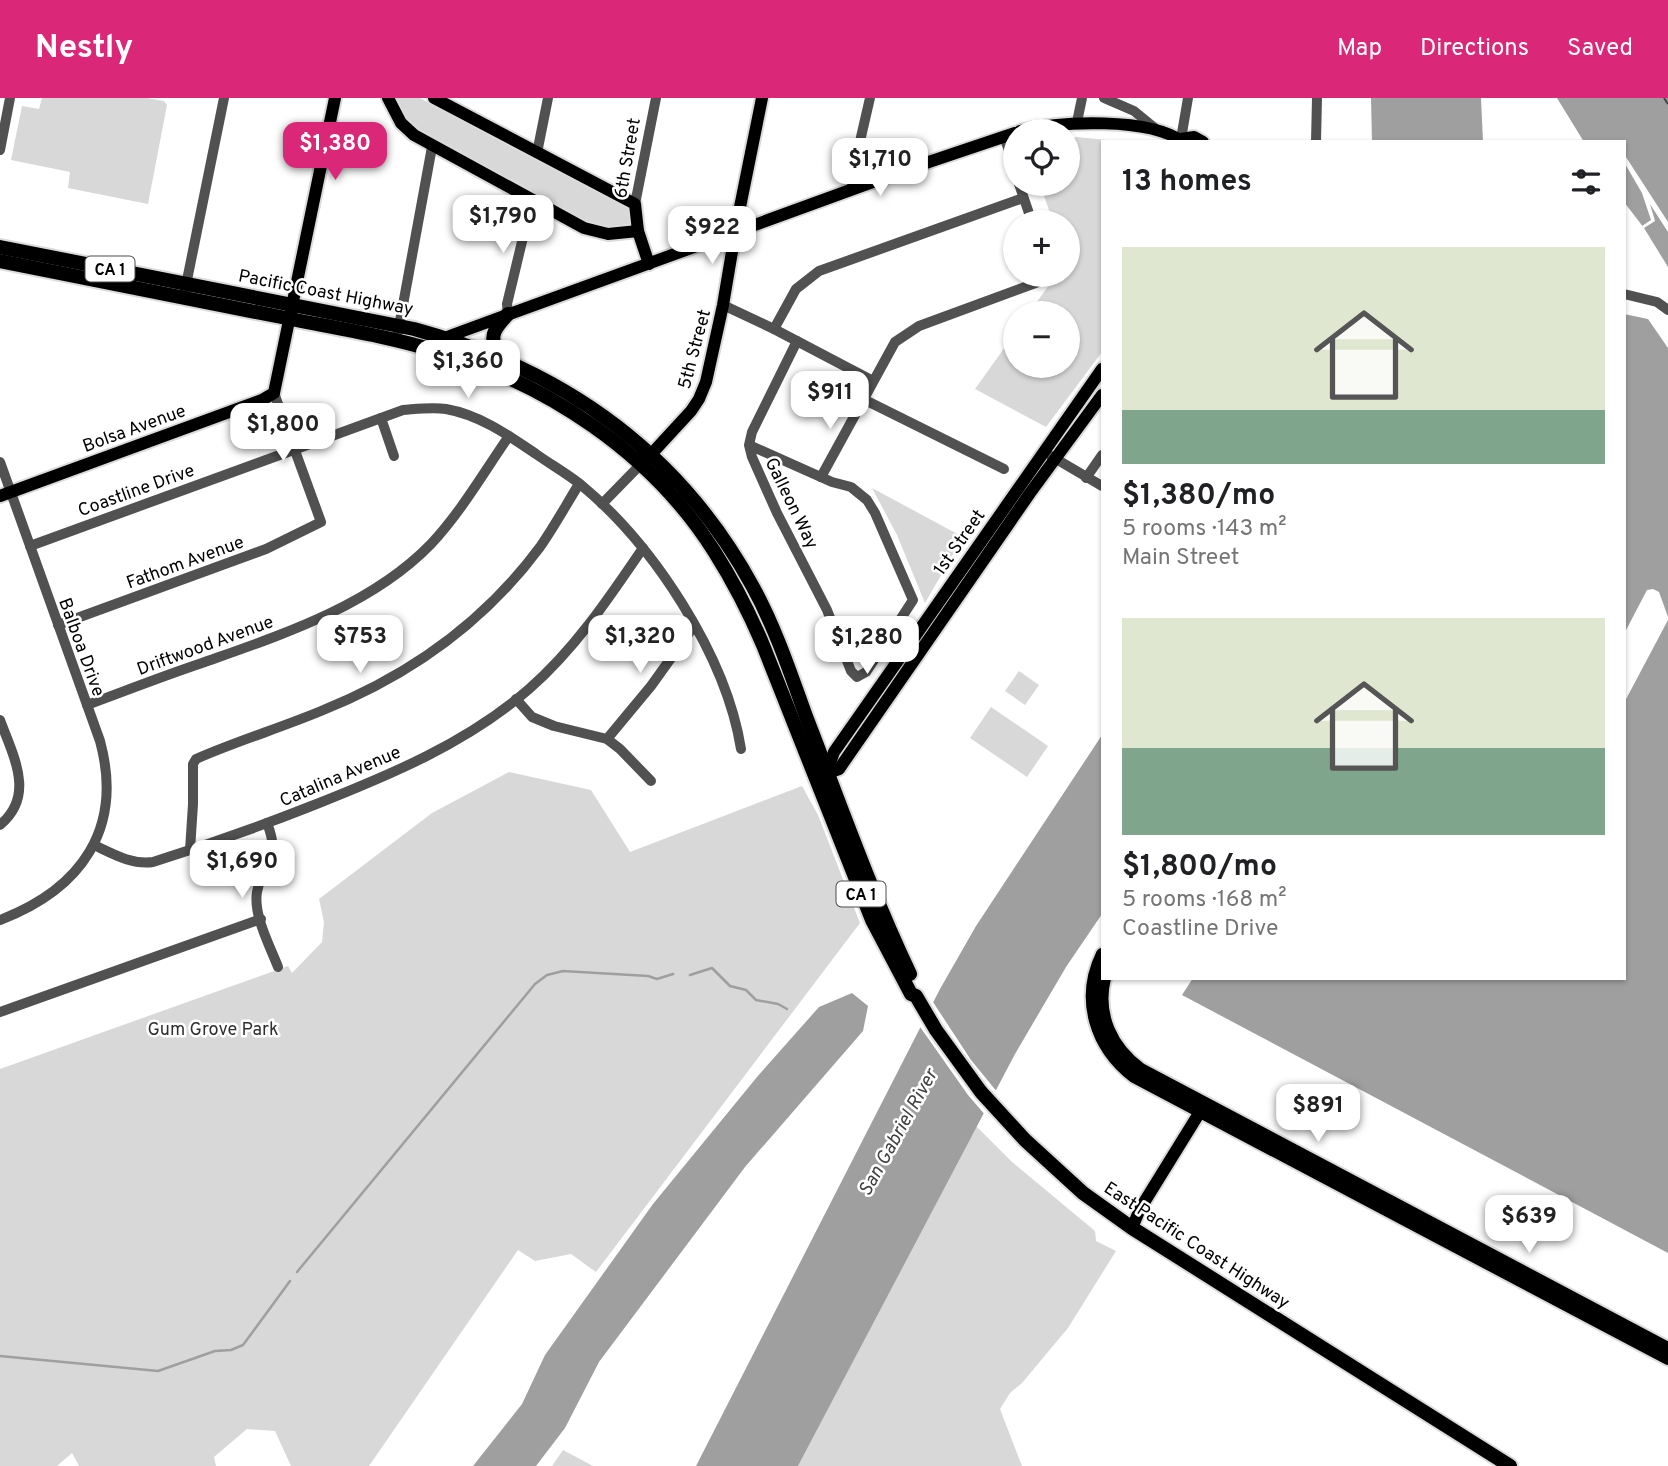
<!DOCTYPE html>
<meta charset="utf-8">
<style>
:root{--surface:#fff;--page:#f2f2f2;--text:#202124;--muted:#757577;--accent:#db2777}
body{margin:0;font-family:Overpass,sans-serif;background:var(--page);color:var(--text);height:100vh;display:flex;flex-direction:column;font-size:26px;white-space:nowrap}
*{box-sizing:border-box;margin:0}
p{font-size:23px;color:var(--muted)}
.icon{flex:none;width:38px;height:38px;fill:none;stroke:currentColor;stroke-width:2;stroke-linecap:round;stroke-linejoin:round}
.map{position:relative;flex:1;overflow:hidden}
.side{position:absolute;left:1101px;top:42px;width:525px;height:840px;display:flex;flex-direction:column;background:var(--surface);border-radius:0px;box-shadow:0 2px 5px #0004}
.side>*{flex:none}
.tools{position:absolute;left:1003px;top:21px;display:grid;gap:14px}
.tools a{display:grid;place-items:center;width:77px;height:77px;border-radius:50%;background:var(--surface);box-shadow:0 2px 5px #0004;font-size:35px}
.price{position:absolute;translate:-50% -60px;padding:0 16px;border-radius:14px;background:#fff;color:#222;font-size:23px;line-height:46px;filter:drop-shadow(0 2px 4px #0008)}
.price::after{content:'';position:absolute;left:50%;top:42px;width:21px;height:16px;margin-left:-10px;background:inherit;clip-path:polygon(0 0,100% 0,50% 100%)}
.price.on{background:var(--accent);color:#fff}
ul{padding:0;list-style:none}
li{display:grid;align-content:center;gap:14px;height:371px;padding:0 21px}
li span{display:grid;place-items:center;height:217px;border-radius:0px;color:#555}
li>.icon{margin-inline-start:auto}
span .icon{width:126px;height:126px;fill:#fffc;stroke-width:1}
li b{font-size:30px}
h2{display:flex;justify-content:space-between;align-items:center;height:84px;padding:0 21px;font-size:30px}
header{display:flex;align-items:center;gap:42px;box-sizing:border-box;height:98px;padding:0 35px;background:var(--accent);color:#fff}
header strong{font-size:33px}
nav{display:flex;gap:38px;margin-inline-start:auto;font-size:24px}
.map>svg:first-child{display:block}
.green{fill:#d8d8d8}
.water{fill:#9f9f9f}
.pier{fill:#fff}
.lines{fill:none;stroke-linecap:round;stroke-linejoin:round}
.stream{stroke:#9f9f9f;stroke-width:2.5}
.ferry{stroke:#404040;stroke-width:2;stroke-dasharray:9 7;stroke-linecap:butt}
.major-casing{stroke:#dbdbdb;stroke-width:16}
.highway-casing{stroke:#dbdbdb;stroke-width:18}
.minor{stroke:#515151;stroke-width:10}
.major{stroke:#000;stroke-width:12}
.highway{stroke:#000;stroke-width:14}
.labels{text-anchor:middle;stroke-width:5;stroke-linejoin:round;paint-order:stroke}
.shield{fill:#fff;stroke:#4c4c4c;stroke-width:2}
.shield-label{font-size:16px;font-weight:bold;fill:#000}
.street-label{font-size:18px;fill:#000;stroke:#fff}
.park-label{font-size:18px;fill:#2f2f2f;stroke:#fff}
.water-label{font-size:19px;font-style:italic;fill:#404040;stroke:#fff}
</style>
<header>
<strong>Nestly</strong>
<nav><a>Map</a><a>Directions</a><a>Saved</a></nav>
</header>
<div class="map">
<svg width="1668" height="1368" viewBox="0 0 1668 1368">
<rect width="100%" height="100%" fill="#fff"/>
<g class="green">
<path d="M 42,0 L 147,0 L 164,3 L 167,7 L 148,106 L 68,90 L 70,74 L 11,62 L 22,8 L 39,11 Z"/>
<path d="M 396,0 L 420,0 L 546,67 L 547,66 L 622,105 L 629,112 L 630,127 L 627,128 L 627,131 L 591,126 L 429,39 L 407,21 Z"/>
<path d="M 1077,39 L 1127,44 L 1102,44 L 1102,254 L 1046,329 L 975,291 L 1015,235 L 1015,268 L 1068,268 L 1068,215 L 1029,215 L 1056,177 L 1068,177 L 1068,124 L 1053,124 L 1040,86 L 1068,86 L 1068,41 Z"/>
<path d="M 872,390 L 963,439 L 925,505 L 897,437 Z"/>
<path d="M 1019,573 L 1039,587 L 1025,607 L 1005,593 Z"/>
<path d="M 991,609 L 1048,648 L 1027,679 L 970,640 Z"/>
<path d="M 509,674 L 591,692 L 630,754 L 802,688 L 818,717 L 860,825 L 596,1174 L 571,1156 L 535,1163 L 518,1152 L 369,1368 L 291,1368 L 275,1333 L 247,1331 L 214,1359 L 216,1368 L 79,1368 L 72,1355 L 57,1368 L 0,1368 L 0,971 L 288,868 L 292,875 L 322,844 L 324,824 L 319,801 L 432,715 Z"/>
<path d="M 976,1028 L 1012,1064 L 1095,1133 L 1096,1143 L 1116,1153 L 1068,1230 L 1022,1285 L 1010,1295 L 1000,1311 L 1022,1368 L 798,1368 Z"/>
<path d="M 563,1352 L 593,1368 L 552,1368 Z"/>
</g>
<g class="water">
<path d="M 1371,0 L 1481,0 L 1483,44 L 1372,44 Z"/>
<path d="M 1557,0 L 1668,0 L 1668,169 L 1644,130 L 1624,104 L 1624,44 L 1584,44 Z"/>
<path d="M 1624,216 L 1648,221 L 1668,250 L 1668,519 L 1659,494 L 1653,491 L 1647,492 L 1624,536 Z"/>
<path d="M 1668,522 L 1668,1155 L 1182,897 L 1193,880 L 1624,880 L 1624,605 Z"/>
<path d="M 1102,637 L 1102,816 L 1066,869 L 1015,956 L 798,1368 L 696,1368 L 940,891 L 976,828 Z"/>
<path d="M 852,895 L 868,908 L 863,933 L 745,1069 L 599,1264 L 565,1330 L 536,1368 L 473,1368 L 522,1306 L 545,1257 L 653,1106 L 757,979 L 819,909 Z"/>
</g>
<g class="pier">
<path d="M 1624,56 L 1668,124 L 1668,134 L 1650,106 L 1655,123 L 1644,130 L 1642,128 L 1651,122 L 1642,95 L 1624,64 Z"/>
<path d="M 931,901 L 971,962 L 998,995 L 986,1018 L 968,997 L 918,926 Z"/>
</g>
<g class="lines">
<g class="stream">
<path d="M 690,877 L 712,870 L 730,888 L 746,892 L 756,902 L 778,906 L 787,911"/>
<path d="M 297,1174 L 535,886 L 547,877 L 563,873 L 648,878 L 657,881 L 673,876"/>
<path d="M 0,1258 L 158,1273 L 215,1253 L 231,1252 L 243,1247 L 290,1183"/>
</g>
<path class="ferry" d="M 1664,0 L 1668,6"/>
<defs>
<g id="major">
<path d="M 388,0 L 401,25 L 414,37 L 584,130 L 608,136 L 638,133"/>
<path d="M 434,0 L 635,106 L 638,133 L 649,166"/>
<path d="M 1020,33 C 1061,23 1149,19 1183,44"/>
<path d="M 1181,41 L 1194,39 L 1203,44"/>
<path d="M 442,246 L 447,239 L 455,236 L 911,70 L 1015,35"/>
<path d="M 644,364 L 691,313 L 699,301 L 706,284 L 723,207 L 737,124 L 762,0"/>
<path d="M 0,398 L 262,302 L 274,295 L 335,0"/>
<path d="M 828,675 L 839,671 L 1030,395 L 1102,297"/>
<path d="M 825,679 L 834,654 L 1102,271"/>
<path d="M 1102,856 C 1080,901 1095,949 1134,979 L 1668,1261"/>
<path d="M 1105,880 C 1096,917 1112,950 1141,971 L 1668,1250"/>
<path d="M 1132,1130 L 1140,1111 L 1203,1009"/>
</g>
<g id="highway">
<path d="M 0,149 L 414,231 C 561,271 679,353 753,489 C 776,531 791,577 807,621 C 840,706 871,794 910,876"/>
<path d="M 0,163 C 92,182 184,200 276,218 C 329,229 384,237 436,253 C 547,285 652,355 714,453 C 733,483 749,514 763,547 L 872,822 L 911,896 L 916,898 L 936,932 L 981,994 L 1025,1042 L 1083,1095 L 1132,1130 L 1510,1368"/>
<path d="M 508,256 L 496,250 C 488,236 499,226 508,216"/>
</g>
</defs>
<use href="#major" class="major-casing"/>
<use href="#highway" class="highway-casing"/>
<g class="minor">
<path d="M 1104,0 L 1134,13 L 1156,31"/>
<path d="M 1077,24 L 1082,0"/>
<path d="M 1004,38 L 1015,70"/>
<path d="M 1181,41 L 1188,0"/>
<path d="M 1316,44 L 1317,0"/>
<path d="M 0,52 L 10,0"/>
<path d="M 537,55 L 548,0"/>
<path d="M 1019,86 L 1032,124"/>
<path d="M 852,92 L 852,78 L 870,0"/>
<path d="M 635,106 L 656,0"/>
<path d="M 185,192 L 224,0"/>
<path d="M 1624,196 L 1657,204 L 1668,212"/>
<path d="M 723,207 L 774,231 L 873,283"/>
<path d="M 508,216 L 507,206 L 532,102"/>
<path d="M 774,231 L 796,191 L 819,173 L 1023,100"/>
<path d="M 398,234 L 432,49"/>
<path d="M 865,302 L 1004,371"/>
<path d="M 381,320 L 394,358"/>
<path d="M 749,347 L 832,384 L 851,389 L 867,402 L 875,415 L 913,502 L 866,574 L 857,579 L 851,573 L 827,512 L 777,415 L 752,359 L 749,347 L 752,334 L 797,243"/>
<path d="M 1051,358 L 1102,388"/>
<path d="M 0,364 L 100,643 C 124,731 81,791 0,822"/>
<path d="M 821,379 L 895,244 L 919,228 L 1041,183 L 1048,177"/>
<path d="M 1086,380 L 1102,357"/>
<path d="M 602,406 L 641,366"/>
<path d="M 30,448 L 403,312 C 417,311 432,309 446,311 C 480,317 508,337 536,356 C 550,366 566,375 580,386 C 653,446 726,557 741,651"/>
<path d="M 58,527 L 266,451 L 321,424 L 274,295"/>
<path d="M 516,601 L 532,619 L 554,628 L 607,641 L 620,651 L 651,683"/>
<path d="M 87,607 C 125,593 163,578 202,565 C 281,537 371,508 431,446 C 461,414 484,374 509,338"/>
<path d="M 0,622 C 13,658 36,697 0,727"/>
<path d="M 607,641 L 651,588 L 694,528"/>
<path d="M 267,725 C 282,763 263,762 257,794 C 253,817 270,848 278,869"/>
<path d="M 94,747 C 113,756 132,767 153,764 C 207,747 261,728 314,707 C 390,677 467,645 529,591 C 575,551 609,500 643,450"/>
<path d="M 190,752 L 193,706 L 193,666 L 196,661 C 237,643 280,630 321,613 C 409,578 483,526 540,449 C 554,429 566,407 579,386"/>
<path d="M 0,914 L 261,821"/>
</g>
<use href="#major" class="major"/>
<use href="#highway" class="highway"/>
</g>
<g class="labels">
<g class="shield">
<rect x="85.5" y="158.5" width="49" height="25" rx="5"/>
<rect x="836.5" y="783.5" width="49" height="25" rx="5"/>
</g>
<g class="shield-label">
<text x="110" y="177">CA 1</text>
<text x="861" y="802">CA 1</text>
</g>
<g class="street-label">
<text transform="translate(627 60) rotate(-80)" y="6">6th Street</text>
<text transform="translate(326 194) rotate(11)" y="6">Pacific Coast Highway</text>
<text transform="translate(694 251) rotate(-75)" y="6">5th Street</text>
<text transform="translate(134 330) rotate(-20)" y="6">Bolsa Avenue</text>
<text transform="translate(136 392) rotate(-20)" y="6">Coastline Drive</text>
<text transform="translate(792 405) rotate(64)" y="6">Galleon Way</text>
<text transform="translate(959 444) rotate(-55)" y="6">1st Street</text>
<text transform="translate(185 464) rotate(-20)" y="6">Fathom Avenue</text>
<text transform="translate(205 547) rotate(-20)" y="6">Driftwood Avenue</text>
<text transform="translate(82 549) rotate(70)" y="6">Balboa Drive</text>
<text transform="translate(340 678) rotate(-23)" y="6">Catalina Avenue</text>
<text transform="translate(1197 1147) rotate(33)" y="6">East Pacific Coast Highway</text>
</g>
<g class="park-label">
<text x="213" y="937">Gum Grove Park</text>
</g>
<g class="water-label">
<text transform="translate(897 1034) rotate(-61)" y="7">San Gabriel River</text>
</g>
</g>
</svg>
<div class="tools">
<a><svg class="icon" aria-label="locate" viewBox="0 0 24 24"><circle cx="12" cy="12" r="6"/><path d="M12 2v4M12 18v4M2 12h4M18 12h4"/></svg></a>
<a>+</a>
<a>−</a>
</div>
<b class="price on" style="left:335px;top:84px">$1,380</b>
<b class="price" style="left:880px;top:100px">$1,710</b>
<b class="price" style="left:503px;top:157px">$1,790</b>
<b class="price" style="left:712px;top:168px">$922</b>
<b class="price" style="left:468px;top:302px">$1,360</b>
<b class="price" style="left:830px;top:333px">$911</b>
<b class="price" style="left:283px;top:365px">$1,800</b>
<b class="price" style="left:360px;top:577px">$753</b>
<b class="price" style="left:640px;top:577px">$1,320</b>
<b class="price" style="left:867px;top:578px">$1,280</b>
<b class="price" style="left:242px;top:802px">$1,690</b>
<b class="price" style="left:1318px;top:1046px">$891</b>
<b class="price" style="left:1529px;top:1157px">$639</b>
<section class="side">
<h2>13 homes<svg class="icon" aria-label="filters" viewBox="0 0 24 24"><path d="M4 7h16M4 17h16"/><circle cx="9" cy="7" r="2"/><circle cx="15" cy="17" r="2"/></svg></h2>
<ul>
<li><span style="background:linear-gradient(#dfe7d0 75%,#7fa58c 0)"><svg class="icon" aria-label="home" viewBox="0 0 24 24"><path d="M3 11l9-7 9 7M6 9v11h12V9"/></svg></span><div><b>$1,380/mo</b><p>5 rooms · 143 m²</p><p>Main Street</p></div></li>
<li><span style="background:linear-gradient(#dfe7d0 60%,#7fa58c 0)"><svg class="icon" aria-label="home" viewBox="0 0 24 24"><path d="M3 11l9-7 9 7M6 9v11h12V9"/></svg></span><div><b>$1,800/mo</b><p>5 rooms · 168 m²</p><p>Coastline Drive</p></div></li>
</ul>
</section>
</div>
